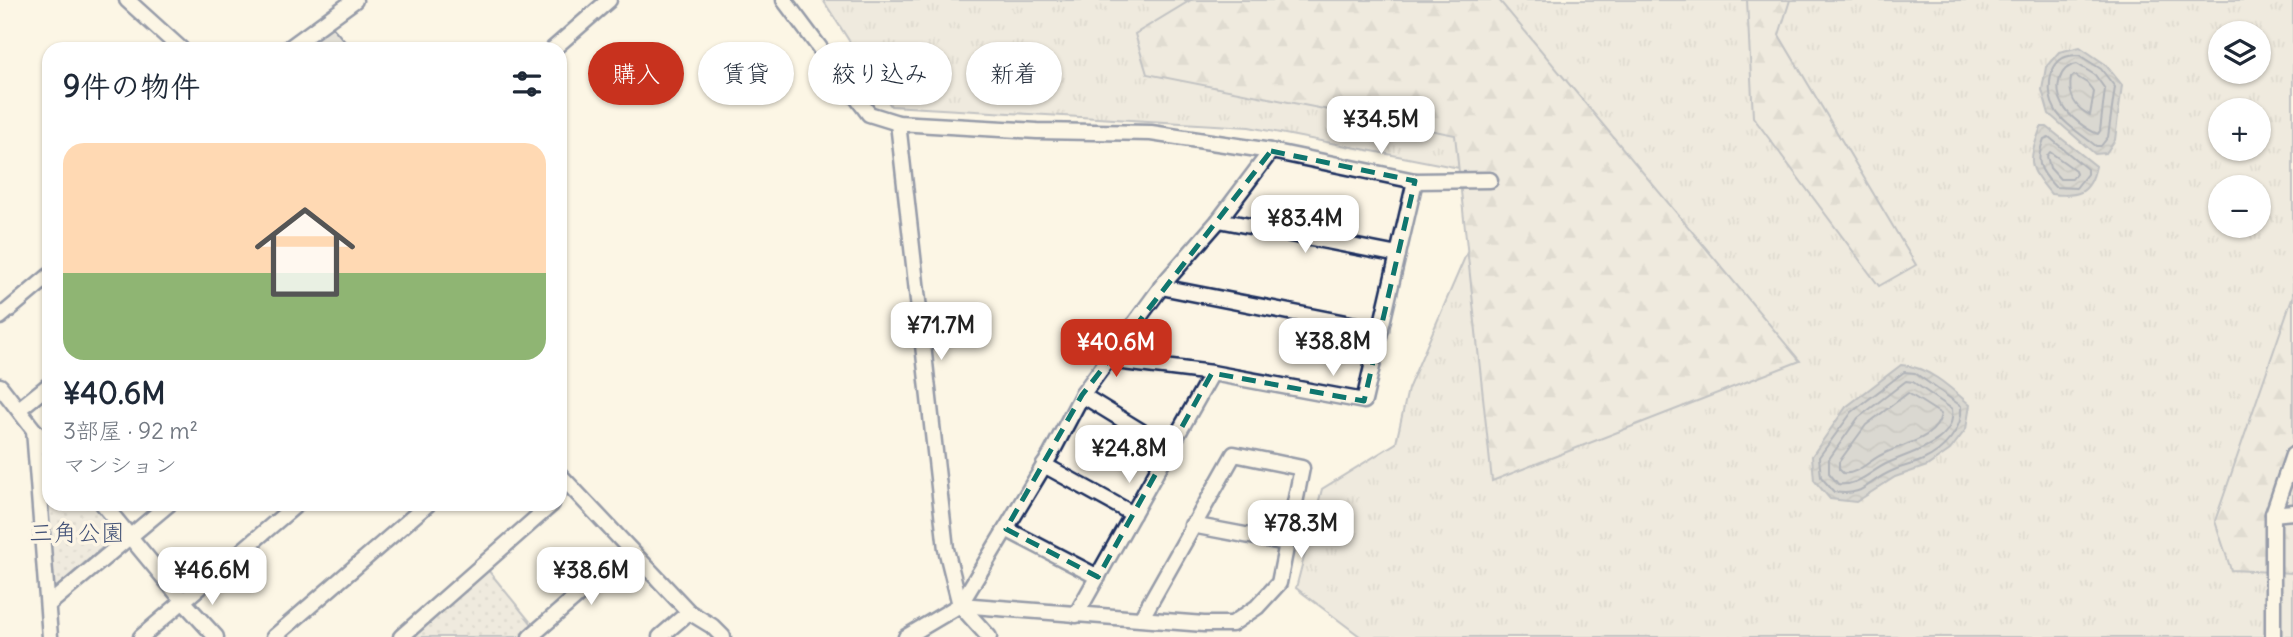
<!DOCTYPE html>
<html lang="ja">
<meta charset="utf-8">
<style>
:root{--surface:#fff;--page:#f6f6f7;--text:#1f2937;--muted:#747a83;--accent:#c8321e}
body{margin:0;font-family:Delius,"Klee One",sans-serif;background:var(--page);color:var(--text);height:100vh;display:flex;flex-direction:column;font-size:26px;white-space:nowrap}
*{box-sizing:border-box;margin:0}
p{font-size:23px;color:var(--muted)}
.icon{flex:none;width:38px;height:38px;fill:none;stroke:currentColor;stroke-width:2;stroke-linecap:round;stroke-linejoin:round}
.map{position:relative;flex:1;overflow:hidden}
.side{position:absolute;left:42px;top:42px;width:525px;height:469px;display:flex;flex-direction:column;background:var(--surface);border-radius:21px;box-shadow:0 2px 5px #0004}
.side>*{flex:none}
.hud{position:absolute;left:588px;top:42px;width:665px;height:63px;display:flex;gap:14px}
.buttons{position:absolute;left:2208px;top:21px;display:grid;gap:14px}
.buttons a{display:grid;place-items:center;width:63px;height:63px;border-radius:50%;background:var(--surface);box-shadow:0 2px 5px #0004;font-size:35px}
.price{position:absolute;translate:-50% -60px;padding:0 16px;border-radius:14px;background:#fff;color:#222;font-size:23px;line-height:46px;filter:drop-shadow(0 2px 4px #0008)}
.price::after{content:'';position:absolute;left:50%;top:42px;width:21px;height:16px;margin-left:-10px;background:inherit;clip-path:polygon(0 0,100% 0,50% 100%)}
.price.active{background:var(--accent);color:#fff}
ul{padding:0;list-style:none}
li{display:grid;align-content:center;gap:14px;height:371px;padding:0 21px}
li span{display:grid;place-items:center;height:217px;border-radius:21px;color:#555}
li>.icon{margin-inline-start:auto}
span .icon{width:126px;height:126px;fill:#fffc;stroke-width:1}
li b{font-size:30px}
h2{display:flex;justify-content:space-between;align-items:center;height:84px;padding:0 21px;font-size:30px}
.tag{padding:0 24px;border-radius:32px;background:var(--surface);box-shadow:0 2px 5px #0004;font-size:24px;line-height:63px}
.tag.active{background:var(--accent);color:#fff}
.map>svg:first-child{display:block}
.grass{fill:url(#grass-tufts);stroke:#7d8599;stroke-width:2;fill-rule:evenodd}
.forest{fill:url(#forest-firs);stroke:#7d8599;stroke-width:2}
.park{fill:url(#park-dots);stroke:#7d8599;stroke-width:2}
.water{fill:url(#water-waves);stroke:#767f94;stroke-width:2}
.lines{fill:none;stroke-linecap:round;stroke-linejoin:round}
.shore{stroke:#576482;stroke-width:2}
.building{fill:#c8c7c6;stroke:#1b2f5e;stroke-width:2}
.street-casing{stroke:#1b2f5e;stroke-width:19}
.street{stroke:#fcf5e5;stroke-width:14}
.marked{fill:none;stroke:#0f766e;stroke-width:5;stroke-dasharray:14 9;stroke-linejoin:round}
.labels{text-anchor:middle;stroke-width:7;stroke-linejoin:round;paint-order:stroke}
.park-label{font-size:24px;fill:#425176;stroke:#fcf5e5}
</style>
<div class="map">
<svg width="2293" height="637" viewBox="0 0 2293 637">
<defs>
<pattern id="grass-tufts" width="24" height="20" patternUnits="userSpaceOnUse" patternTransform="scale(1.75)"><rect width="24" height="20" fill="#dfdbd4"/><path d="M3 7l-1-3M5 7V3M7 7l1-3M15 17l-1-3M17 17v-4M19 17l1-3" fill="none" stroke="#bfbcb8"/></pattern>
<pattern id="forest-firs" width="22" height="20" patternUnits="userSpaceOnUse" patternTransform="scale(1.75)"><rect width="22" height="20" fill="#dfdbd4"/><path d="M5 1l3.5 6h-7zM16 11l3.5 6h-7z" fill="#bfbcb8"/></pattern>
<pattern id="park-dots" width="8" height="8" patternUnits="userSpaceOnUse" patternTransform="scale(1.75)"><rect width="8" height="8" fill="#dfdbd4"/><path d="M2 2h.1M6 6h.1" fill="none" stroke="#bfbcb8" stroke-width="1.8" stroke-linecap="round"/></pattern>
<pattern id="water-waves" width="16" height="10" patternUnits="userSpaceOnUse" patternTransform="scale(1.75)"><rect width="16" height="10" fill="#b2b4b8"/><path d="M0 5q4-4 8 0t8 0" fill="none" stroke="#909399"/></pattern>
</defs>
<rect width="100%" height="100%" fill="#fcf5e5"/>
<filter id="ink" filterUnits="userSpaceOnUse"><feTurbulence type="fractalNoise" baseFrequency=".0143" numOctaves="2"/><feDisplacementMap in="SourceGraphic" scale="14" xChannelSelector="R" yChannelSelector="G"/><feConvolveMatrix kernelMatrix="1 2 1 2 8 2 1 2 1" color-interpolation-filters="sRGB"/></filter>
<g filter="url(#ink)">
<path class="grass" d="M 823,0 L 2293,0 L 2293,637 L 1361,637 L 1296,588 L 1322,489 L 1396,443 L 1408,389 L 1500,176 L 1249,127 L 891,106 ZM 2221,33 L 2259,33 L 2259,72 L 2221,72 ZM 2221,110 L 2259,110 L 2259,149 L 2221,149 ZM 2221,187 L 2259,187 L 2259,226 L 2221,226 Z"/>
<g class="forest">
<path d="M 1191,0 L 1499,0 L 1800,361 L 1492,481 L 1455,135 L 1147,74 L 1135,34 Z"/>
<path d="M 1747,0 L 1790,0 L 1779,35 L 1916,265 L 1879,286 L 1753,117 Z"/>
<path d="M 2293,295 L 2293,573 L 2231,570 L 2215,521 Z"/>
</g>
<g class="park">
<path d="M 42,458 L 49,467 L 49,504 L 93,504 L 118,534 L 53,590 Z"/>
<path d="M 484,565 L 536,629 L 527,637 L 413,637 L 408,632 Z"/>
</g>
<g class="water">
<path d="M 2080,47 L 2105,64 L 2122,85 L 2115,140 L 2106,153 L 2095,154 L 2049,114 L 2042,90 L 2046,67 L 2059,52 Z"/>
<path d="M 2041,127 L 2047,127 L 2096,166 C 2090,195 2077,197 2051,194 C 2027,165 2028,162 2041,127 Z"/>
<path d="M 1901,365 C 1928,366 1951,388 1970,405 L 1966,429 L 1950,450 L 1927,466 L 1895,477 L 1856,502 L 1830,499 L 1814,480 L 1812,456 L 1846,407 Z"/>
</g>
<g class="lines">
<g class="shore">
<path d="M 2079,55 L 2101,69 L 2115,87 L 2108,137 L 2101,146 L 2096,146 C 2085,137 2061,122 2055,109 C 2047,95 2047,67 2063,58 C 2067,56 2074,55 2079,55 Z"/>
<path d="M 2077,64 L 2095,75 L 2105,89 L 2100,131 L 2098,134 C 2087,130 2068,116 2063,105 C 2054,89 2058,67 2077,64 Z"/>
<path d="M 2074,75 L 2087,83 L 2094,92 L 2090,115 C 2075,108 2068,95 2071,78 Z"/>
<path d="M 2049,137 L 2087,169 L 2087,174 L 2076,188 L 2055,187 C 2039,170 2035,161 2044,139 Z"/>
<path d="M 2050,152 L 2075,170 L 2076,174 L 2072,179 L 2060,179 L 2050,168 L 2047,156 Z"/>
<path d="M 1904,372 L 1915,373 L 1961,406 C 1964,429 1943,451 1923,460 C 1913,465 1902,466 1892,471 C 1866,482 1865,497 1834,492 L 1821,477 L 1819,457 L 1852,412 Z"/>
<path d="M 1906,381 L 1913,382 L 1952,409 C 1957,443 1910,452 1888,463 C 1870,471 1858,487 1838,484 L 1829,473 L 1829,459 L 1858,418 Z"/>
<path d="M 1908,393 L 1941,414 C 1937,440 1902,444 1883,454 C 1871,459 1856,476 1843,473 L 1839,469 L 1839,462 L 1866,425 Z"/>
</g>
</g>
<path class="building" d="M 330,24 L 347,44 L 341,49 L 296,49 Z"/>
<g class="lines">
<defs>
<g id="street">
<path d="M 127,0 L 181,49"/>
<path d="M 784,0 L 869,114 L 898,123 L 1037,131 L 1151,133 L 1271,151 L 1415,181 L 1490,180"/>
<path d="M 288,49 L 355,0"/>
<path d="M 553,49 L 609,0"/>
<path d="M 898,123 L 946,549 L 960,605 L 989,637"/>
<path d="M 1219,220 L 1398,255"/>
<path d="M 1161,287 L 1381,330"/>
<path d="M 0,317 L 49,276"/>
<path d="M 1107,360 L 1212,373 L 1364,401 L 1415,181"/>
<path d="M 0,386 L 34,430 L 49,445"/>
<path d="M 1082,395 L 1170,449"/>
<path d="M 19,409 L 49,385"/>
<path d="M 34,430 L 50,637"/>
<path d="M 1044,465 L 1133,514"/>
<path d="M 560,475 L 689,612 L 712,626 L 723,637"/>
<path d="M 103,504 L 183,601 L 216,637"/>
<path d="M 2273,514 L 2293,512"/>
<path d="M 1192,525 L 1287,543"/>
<path d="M 1006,529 L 1098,577"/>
<path d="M 48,605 L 169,504"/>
<path d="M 960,605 L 1204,624 L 1232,624 L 1257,607 L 1279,583 L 1302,468 L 1234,454 L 1141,619"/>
<path d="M 1076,615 L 1212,373"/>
<path d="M 141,637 L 297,504"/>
<path d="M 274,637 L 428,504"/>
<path d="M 401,637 L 552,504"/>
<path d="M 530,637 L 630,550"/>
<path d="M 660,637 L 689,612"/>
<path d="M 906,637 L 960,605 L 1051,454 L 1082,395 L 1165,282 L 1219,220 L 1271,151"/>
<path d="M 2273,637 L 2273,514 L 2293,455"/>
</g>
</defs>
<use href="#street" class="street-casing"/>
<use href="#street" class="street"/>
</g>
</g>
<path d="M0 0H2293V637H0ZM 1271,151 L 1415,181 L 1364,401 L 1212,373 L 1098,577 L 1006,529 L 1082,395 Z" fill="#fcf5e5" fill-opacity=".55" fill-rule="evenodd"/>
<path class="marked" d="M 1271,151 L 1415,181 L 1364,401 L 1212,373 L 1098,577 L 1006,529 L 1082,395 Z"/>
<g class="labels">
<g class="park-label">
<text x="77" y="541">三角公園</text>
</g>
</g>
</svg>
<div class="buttons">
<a><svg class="icon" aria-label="layers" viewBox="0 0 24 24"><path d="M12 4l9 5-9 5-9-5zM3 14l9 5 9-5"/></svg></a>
<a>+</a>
<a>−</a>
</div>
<b class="price" style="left:1381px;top:156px">¥34.5M</b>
<b class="price" style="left:1305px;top:255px">¥83.4M</b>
<b class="price" style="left:941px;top:362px">¥71.7M</b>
<b class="price" style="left:1333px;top:378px">¥38.8M</b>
<b class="price active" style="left:1116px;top:379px">¥40.6M</b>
<b class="price" style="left:1129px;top:485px">¥24.8M</b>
<b class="price" style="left:1301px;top:560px">¥78.3M</b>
<b class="price" style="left:212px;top:607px">¥46.6M</b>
<b class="price" style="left:591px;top:607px">¥38.6M</b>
<div class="hud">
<a class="tag active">購入</a>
<a class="tag">賃貸</a>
<a class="tag">絞り込み</a>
<a class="tag">新着</a>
</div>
<section class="side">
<h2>9件の物件<svg class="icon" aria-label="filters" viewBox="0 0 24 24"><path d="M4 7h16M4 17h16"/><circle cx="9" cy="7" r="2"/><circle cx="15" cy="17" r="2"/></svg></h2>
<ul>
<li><span style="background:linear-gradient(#ffd9b3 60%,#8fb573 0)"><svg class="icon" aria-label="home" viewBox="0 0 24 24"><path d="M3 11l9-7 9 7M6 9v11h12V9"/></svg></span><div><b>¥40.6M</b><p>3部屋 · 92 m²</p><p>マンション</p></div></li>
</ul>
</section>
</div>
